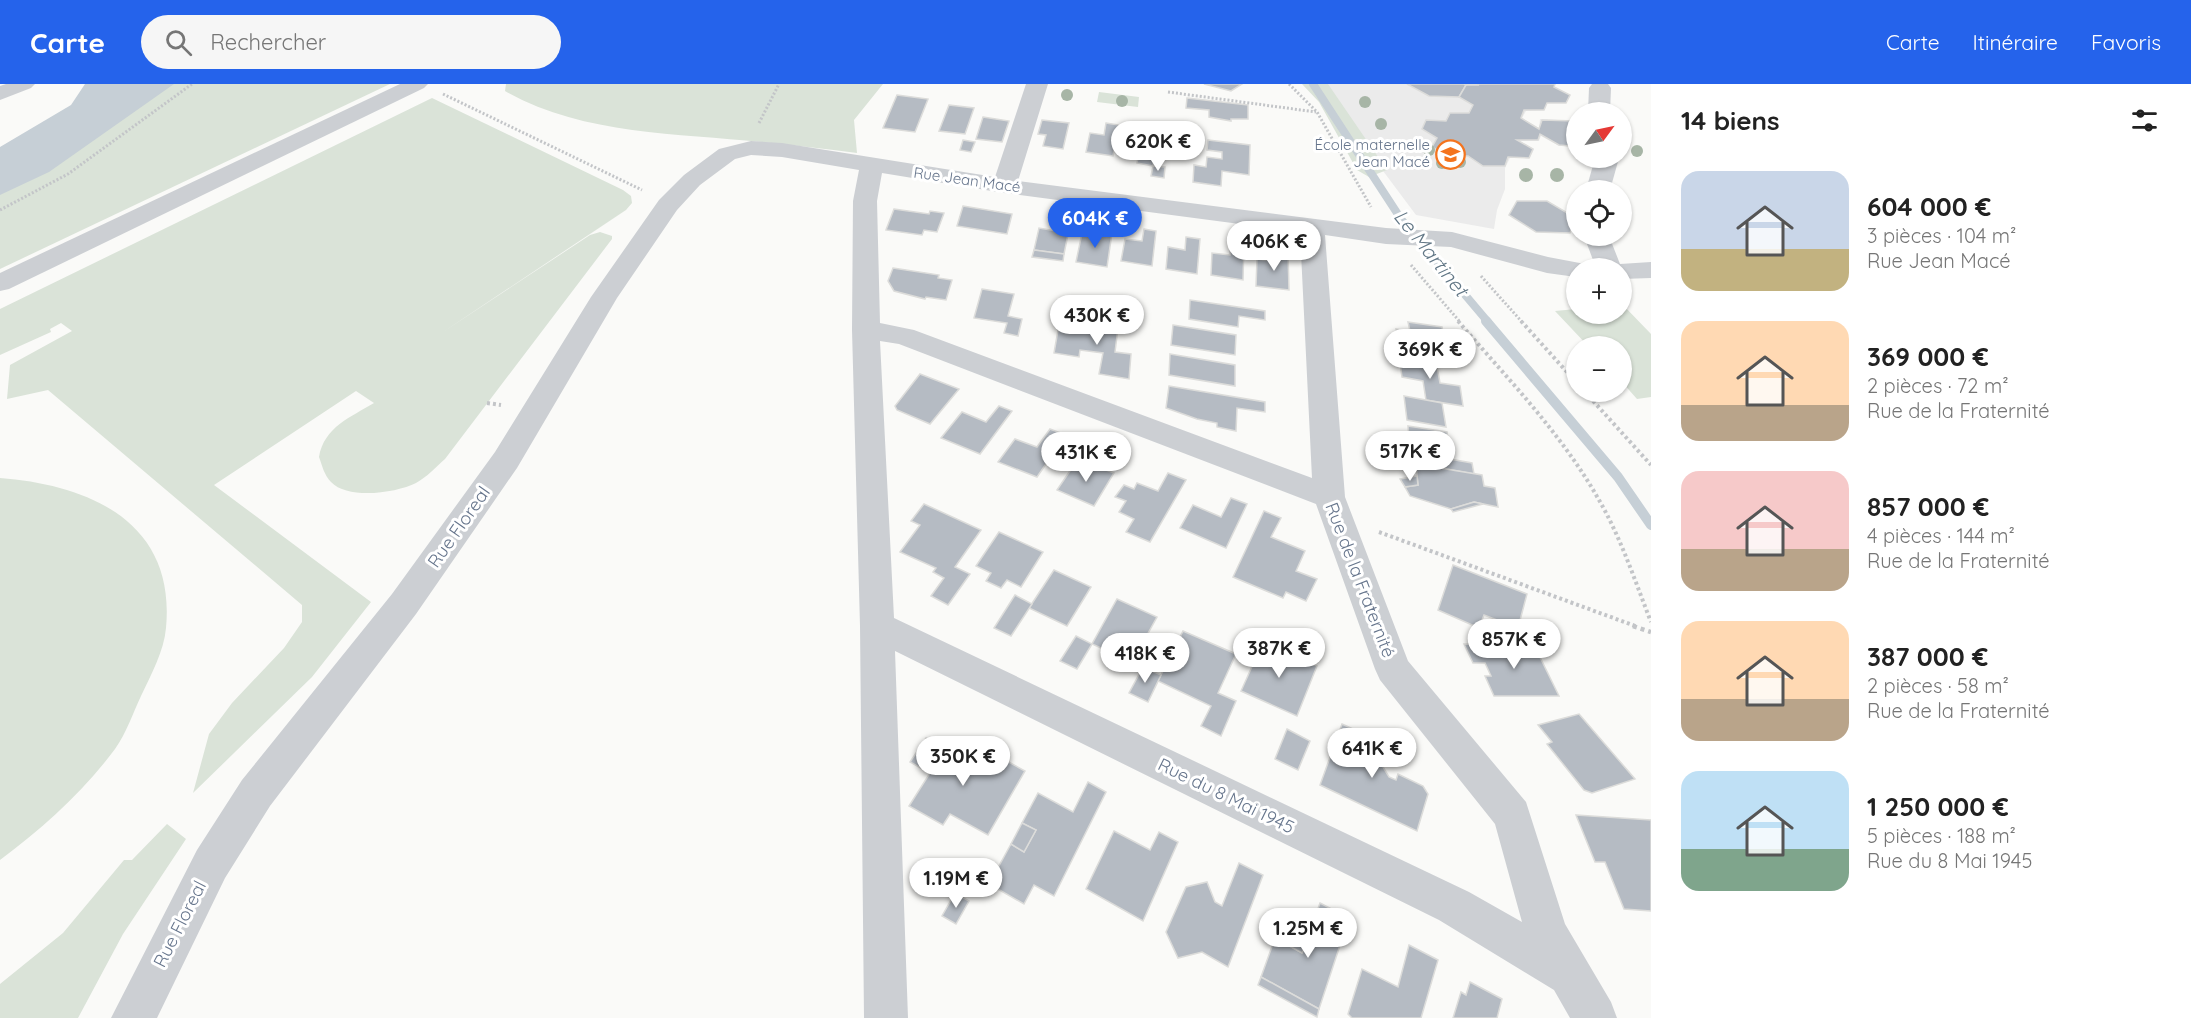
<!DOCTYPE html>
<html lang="fr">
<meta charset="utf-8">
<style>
:root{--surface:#fff;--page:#f6f6f6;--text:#222;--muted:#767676;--accent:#2563eb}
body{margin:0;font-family:Quicksand,sans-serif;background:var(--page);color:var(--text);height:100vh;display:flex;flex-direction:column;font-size:22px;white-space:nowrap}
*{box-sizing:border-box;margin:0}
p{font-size:20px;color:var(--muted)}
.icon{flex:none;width:33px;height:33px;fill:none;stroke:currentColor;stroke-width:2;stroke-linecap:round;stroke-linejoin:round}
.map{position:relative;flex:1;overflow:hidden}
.side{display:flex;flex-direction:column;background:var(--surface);width:540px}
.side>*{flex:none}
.needle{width:39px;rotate:57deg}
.buttons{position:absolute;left:1566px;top:18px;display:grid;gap:12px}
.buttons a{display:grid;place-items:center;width:66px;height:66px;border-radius:50%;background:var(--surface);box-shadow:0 2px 4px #0004;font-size:30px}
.price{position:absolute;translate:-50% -51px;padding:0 14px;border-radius:21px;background:#fff;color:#222;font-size:20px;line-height:39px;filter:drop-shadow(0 2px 3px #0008)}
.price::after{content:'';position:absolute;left:50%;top:36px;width:18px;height:14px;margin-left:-9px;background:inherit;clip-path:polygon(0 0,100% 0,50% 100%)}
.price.active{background:var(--accent);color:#fff}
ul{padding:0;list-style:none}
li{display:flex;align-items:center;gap:18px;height:150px;padding:0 30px}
li span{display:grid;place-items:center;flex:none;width:168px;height:120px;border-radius:18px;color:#555}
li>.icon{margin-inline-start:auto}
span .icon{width:72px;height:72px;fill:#fffc;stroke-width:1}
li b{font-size:26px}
h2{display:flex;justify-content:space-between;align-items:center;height:72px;padding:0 30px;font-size:26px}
header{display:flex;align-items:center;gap:36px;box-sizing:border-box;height:84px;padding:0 30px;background:var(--accent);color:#fff}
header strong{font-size:28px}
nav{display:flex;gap:33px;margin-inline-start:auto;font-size:21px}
.search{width:420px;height:54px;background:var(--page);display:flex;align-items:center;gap:15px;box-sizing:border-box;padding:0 21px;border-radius:33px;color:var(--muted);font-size:22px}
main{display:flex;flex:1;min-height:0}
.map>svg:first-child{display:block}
.built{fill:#ebebeb}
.green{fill:#dae3d8}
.water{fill:#c6cfd6}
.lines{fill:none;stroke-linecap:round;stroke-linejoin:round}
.stream-far1{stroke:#c6cfd6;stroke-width:8}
.stream{stroke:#c6cfd6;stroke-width:10}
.building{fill:#b5bbc3;stroke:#dcdcda;stroke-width:1.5}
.path-far2{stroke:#c3c5c8;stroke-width:3;stroke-dasharray:2 2;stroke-linecap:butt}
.path-far1{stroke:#c3c5c8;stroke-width:4;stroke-dasharray:3 3;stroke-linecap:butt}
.path{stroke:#c3c5c8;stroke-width:4.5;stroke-dasharray:4 4;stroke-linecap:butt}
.minor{fill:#cccfd3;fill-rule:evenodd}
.tree{fill:#a7b5a6}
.labels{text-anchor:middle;stroke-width:6;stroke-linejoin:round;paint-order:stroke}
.far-poi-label{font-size:15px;fill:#66758c;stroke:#fff;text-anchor:end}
.far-street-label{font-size:15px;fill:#66758c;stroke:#fff}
.street-label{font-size:18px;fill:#66758c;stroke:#fff}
.water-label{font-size:20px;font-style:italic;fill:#627786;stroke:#fff}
</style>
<header>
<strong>Carte</strong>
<div class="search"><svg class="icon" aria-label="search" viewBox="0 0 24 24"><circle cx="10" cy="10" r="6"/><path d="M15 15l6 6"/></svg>Rechercher</div>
<nav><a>Carte</a><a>Itinéraire</a><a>Favoris</a></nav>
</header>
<main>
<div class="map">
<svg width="1651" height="934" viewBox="0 0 1651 934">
<rect width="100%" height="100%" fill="#fafaf8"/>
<path class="built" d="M 1318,0 L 1555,0 L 1554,3 L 1570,11 L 1566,19 L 1547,19 L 1544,26 L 1526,27 L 1522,34 L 1539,44 L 1540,35 L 1576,37 L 1576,65 L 1570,62 L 1559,62 L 1541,52 L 1539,57 L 1520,57 L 1534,65 L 1530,74 L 1510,74 L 1505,84 L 1505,105 L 1497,126 L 1494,145 L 1416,131 Z"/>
<g class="green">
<path d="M 163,0 L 390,0 L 0,185 L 0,110 Z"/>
<path d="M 506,0 L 883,0 L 854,36 L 857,69 C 826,65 794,61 762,58 C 676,49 583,51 505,7 Z"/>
<path d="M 1302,0 L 1328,0 L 1387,86 L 1369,93 L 1357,86 L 1319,18 Z"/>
<path d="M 1099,8 L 1139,13 L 1138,23 L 1097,18 Z"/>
<path d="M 432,14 L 623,106 L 631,112 L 632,119 L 626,126 L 443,248 L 590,151 L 600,148 L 612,152 L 612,155 L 445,375 C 436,383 427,393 416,399 C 396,409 348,416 331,398 C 324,391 322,381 319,373 C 324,343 351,333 374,319 L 356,307 L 214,401 L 371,518 L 312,593 L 193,709 L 209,650 L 232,619 L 284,564 L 302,538 L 302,521 L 48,306 L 7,315 L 10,281 L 72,247 L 61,239 L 50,245 L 51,248 L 0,271 L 0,225 Z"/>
<path d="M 1622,220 L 1651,250 L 1651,313 L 1637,315 L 1622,298 L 1622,262 L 1588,262 L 1555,227 L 1576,225 L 1576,230 L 1622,230 Z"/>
<path d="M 0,394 C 90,401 176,438 166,544 C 164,567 151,591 141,612 C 133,629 126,650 115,665 C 83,708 43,744 0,776 Z"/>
<path d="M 167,740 L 186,755 L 123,850 L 78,934 L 0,934 L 0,900 L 63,849 L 124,776 L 132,776 Z"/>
</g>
<path class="water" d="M 85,0 L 174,0 L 49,88 L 0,111 L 0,63 L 71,21 Z"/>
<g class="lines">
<path class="stream-far1" d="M 1313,0 L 1401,135 L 1488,238"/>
<path class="stream" d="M 1486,237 L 1618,393 L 1651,441"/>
</g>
<g class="building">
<path d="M 1204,0 L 1242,0 L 1231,7 Z"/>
<path d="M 1407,0 L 1464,0 L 1466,1 L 1459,13 L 1429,12 Z"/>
<path d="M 1477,0 L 1555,0 L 1554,3 L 1570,11 L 1566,19 L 1547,19 L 1544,26 L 1524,26 L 1521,34 L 1539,45 L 1542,36 L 1576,37 L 1576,65 L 1570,62 L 1559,61 L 1540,50 L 1538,56 L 1517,56 L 1533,65 L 1529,74 L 1508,73 L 1505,82 L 1483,82 L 1468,72 L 1448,72 L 1432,63 L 1437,54 L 1422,45 L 1426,36 L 1446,37 L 1450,29 L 1469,29 L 1473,21 L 1459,13 L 1466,1 L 1479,1 Z"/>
<path d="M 897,11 L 928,15 L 915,48 L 883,44 Z"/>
<path d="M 1187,14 L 1248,21 L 1248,35 L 1231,35 L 1231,37 L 1209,33 L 1209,26 L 1186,24 Z"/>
<path d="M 949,21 L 974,24 L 965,50 L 939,47 Z"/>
<path d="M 983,33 L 1009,37 L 1002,58 L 976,55 Z"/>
<path d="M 1042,36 L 1069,39 L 1063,65 L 1043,62 L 1046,51 L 1038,50 Z"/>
<path d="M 1106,39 L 1119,41 L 1113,72 L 1086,68 L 1090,49 L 1104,51 Z"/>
<path d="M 1146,45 L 1157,46 L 1153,82 L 1137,79 L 1138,74 L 1125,72 L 1128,53 L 1144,55 Z"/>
<path d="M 1170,46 L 1196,49 L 1195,66 L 1168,63 Z"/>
<path d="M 963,56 L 975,58 L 971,68 L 960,66 Z"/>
<path d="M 1208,56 L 1250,61 L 1249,91 L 1222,87 L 1221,102 L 1193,98 L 1194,81 L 1206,83 L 1207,73 L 1222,75 L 1222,68 L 1207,66 Z"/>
<path d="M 1153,82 L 1165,83 L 1164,94 L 1151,92 Z"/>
<path d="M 1517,117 L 1547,117 L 1576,134 L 1570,149 L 1536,148 L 1509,131 Z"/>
<path d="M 963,122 L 1012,130 L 1007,150 L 957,142 Z"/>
<path d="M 894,125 L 929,130 L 930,127 L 944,129 L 937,148 L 924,146 L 922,151 L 886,146 Z"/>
<path d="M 1059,134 L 1071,136 L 1064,170 L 1034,166 L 1039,144 L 1056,147 Z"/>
<path d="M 1144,145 L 1156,147 L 1152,182 L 1121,177 L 1125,155 L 1142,157 Z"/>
<path d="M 1100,147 L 1112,149 L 1107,183 L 1076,178 L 1082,149 L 1099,152 Z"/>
<path d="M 1186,153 L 1200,155 L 1197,190 L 1166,185 L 1168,163 L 1185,166 Z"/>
<path d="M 1230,158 L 1244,160 L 1243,196 L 1211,191 L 1212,169 L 1230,171 Z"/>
<path d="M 1034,166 L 1064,170 L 1063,177 L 1032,173 Z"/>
<path d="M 1274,166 L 1288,168 L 1289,206 L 1256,202 L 1257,175 L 1274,177 Z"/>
<path d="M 893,184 L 939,191 L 938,194 L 952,196 L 946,216 L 926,213 L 925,215 L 894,207 L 888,197 Z"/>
<path d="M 982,205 L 1014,210 L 1008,232 L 1022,235 L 1018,252 L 1004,249 L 1007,239 L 974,234 Z"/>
<path d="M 1190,216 L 1265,227 L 1265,236 L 1239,232 L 1238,243 L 1189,235 Z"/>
<path d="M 1097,233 L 1119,236 L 1115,268 L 1131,270 L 1129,295 L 1099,290 L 1103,269 L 1080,266 L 1079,273 L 1054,269 L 1058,246 L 1075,249 L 1077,239 L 1096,242 Z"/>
<path d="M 1408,238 L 1442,243 L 1444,252 L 1410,247 Z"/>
<path d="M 1173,241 L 1236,251 L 1235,271 L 1171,261 Z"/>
<path d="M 1396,245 L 1432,251 L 1435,272 L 1399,266 Z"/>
<path d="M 1170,270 L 1235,281 L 1235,302 L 1169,291 Z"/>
<path d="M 1399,271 L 1436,277 L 1440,299 L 1460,302 L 1463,322 L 1426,316 L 1423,297 L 1402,293 Z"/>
<path d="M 920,290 L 959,305 L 930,340 L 897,326 L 895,322 Z"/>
<path d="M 1169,302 L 1265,318 L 1265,328 L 1237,324 L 1236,347 L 1217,343 L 1217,339 L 1197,335 L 1166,324 Z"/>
<path d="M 1404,312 L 1442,319 L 1446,343 L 1407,336 Z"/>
<path d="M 999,322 L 1012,327 L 980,370 L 941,354 L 962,328 L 986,338 Z"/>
<path d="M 1408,342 L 1447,348 L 1450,374 L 1410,367 Z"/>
<path d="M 1050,345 L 1066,351 L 1037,393 L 998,378 L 1015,355 L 1037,363 Z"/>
<path d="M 1433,372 L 1472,379 L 1474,390 L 1435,383 Z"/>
<path d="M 1076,378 L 1096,386 L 1098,383 L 1114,389 L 1094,422 L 1057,406 Z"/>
<path d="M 1416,380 L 1482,391 L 1484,402 L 1495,404 L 1498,423 L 1474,418 L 1451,425 L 1410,412 L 1405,403 L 1418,401 Z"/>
<path d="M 1168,389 L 1186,396 L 1150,458 L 1126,448 L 1134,435 L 1119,428 L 1126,417 L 1115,413 L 1124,401 L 1134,405 L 1137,399 L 1158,407 Z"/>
<path d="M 1417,392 L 1418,401 L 1405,403 L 1400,395 Z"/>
<path d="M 1231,414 L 1247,420 L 1226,464 L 1180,444 L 1193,421 L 1221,433 Z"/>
<path d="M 1474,418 L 1483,420 L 1453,428 L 1451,425 Z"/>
<path d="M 924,420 L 981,446 L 955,483 L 970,490 L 948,521 L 931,512 L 944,494 L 933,488 L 936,484 L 900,468 L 920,441 L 911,437 Z"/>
<path d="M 1264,427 L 1281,434 L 1271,453 L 1305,467 L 1296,487 L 1317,495 L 1306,517 L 1286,508 L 1283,514 L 1233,493 Z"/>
<path d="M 999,448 L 1043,468 L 1021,503 L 1007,496 L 1001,504 L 986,497 L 991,489 L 976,482 Z"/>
<path d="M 1453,481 L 1527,510 L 1518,544 L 1484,531 L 1479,544 L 1438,526 Z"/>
<path d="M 1054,486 L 1091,503 L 1067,542 L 1029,524 Z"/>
<path d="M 1015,511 L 1032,520 L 1011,552 L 994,544 Z"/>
<path d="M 1117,515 L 1157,533 L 1132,578 L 1092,560 Z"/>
<path d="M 1183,547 L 1236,570 L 1218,609 L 1236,617 L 1221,652 L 1201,642 L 1211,622 L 1158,597 Z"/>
<path d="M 1076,552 L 1092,560 L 1077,585 L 1060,577 Z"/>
<path d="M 1263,558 L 1317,582 L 1297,632 L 1241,607 Z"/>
<path d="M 1464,560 L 1534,561 L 1559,612 L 1494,612 L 1485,592 L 1491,592 L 1485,579 L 1473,579 Z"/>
<path d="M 1143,583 L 1161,591 L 1148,618 L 1129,609 Z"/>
<path d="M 1579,630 L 1635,695 L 1592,709 L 1584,706 L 1547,660 L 1552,658 L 1538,641 Z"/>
<path d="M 1342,640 L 1390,662 L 1383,683 L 1389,693 L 1396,696 L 1398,690 L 1423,702 L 1428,710 L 1417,747 L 1320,701 Z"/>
<path d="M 1287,645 L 1310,657 L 1298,686 L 1275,675 Z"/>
<path d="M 926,654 L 986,686 L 996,671 L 1025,687 L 988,751 L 950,730 L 943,741 L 909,722 L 930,689 L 910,678 Z"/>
<path d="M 1088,698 L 1106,708 L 1054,812 L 1034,801 L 1024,820 L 989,800 L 1011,760 L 1024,768 L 1036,746 L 1022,739 L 1038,709 L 1073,728 Z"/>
<path d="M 1576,731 L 1651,736 L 1651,827 L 1624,825 L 1605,778 L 1595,778 Z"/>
<path d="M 1022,739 L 1036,746 L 1024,768 L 1011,760 Z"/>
<path d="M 1114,747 L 1150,766 L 1159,748 L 1178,758 L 1143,837 L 1086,805 Z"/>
<path d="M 1239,779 L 1263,791 L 1228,883 L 1202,868 L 1178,874 L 1166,848 L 1186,803 L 1207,798 L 1215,818 L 1222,822 Z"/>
<path d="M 955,809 L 969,817 L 956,840 L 942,832 Z"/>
<path d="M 1320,819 L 1349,834 L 1319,925 L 1261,893 L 1275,854 L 1302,869 Z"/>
<path d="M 1280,842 L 1307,857 L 1302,869 L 1275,854 Z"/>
<path d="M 1409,861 L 1438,876 L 1421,934 L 1352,934 L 1348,930 L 1362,885 L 1398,903 Z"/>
<path d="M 1261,893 L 1319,925 L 1317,933 L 1258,901 Z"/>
<path d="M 1470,898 L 1502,915 L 1497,934 L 1453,934 L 1461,908 L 1466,911 Z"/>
</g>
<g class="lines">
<g class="path-far2">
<path d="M 1289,0 L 1317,28 L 1371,123"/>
<path d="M 1168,8 L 1316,28"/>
<path d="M 443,10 L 642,106"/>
<path d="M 759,39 L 779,0"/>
<path d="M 0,126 L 68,90 L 192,0"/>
<path d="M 1411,181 L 1460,238"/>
<path d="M 1481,192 L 1522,238"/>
</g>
<g class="path-far1">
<path d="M 1458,237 C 1507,294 1562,350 1599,416 C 1621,454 1635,497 1651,538"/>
<path d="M 1521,237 L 1576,298"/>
<path d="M 1585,308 L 1651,381"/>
<path d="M 487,319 L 501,321"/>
<path d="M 1379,448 L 1638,543"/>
</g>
<path class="path" d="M 1633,542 L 1651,548"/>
<g class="minor">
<path d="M 6,0 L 35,0 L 31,4 L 0,16 L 0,2 Z"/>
<path d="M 400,0 L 428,0 L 424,4 L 9,205 L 0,207 L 0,189 Z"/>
<path d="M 1026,0 L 1048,0 L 1018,97 L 1386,144 L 1452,148 L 1548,173 L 1585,180 L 1589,184 L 1576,184 L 1576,193 L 1547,189 L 1451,163 L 1386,160 L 1325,151 L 1345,413 L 1408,577 L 1526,718 L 1565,840 L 1611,918 L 1617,934 L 1570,934 L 1554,906 L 1439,836 L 895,567 L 908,934 L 864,934 L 860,542 L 852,246 L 853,117 L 859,86 L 782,73 L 751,71 L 735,75 L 700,101 L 677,126 L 617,214 L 517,384 L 416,530 L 270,722 L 225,794 L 157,934 L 111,934 L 197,766 L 242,696 L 392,510 L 495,368 L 591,213 L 659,116 L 684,91 L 719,65 L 751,57 L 782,59 L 995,93 ZM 882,89 L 1004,109 L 1300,148 L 1312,394 L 914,246 L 880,239 L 877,117 ZM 880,257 L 899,260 L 1316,420 L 1375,585 L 1380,596 L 1495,740 L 1522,838 L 1469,808 L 894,534 Z"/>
<path d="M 1592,0 L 1608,0 L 1611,4 L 1610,28 L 1588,28 L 1589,4 Z"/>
<path d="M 1595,74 L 1619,74 L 1610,106 L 1586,106 Z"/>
<path d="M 1584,152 L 1609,152 L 1620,180 L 1651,178 L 1651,194 L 1622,195 L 1622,184 L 1596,184 Z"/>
</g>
</g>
<g class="tree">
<circle cx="1067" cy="11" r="6"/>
<circle cx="1122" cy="17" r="6"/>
<circle cx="1365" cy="18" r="6"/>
<circle cx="1381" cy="40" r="6"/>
<circle cx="1429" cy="66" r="6"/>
<circle cx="1637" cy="67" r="6"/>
<circle cx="1460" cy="78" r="6"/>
<circle cx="1442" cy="79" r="6"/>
<circle cx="1526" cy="91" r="7"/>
<circle cx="1557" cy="91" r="7"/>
</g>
<defs>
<symbol id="school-ring" viewBox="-11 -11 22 22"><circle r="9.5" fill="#fff" stroke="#f4741e" stroke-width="1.5"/><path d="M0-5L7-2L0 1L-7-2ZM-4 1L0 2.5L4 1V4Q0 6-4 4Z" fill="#f4741e"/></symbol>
</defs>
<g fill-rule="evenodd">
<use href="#school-ring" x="1434" y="54" width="33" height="33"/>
</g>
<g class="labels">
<g class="far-poi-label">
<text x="1430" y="66">École maternelle<tspan x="1430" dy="17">Jean Macé</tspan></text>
</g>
<g class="far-street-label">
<text transform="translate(967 96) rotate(8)" y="5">Rue Jean Macé</text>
</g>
<g class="street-label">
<text transform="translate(459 443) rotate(-55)" y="6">Rue Floreal</text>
<text transform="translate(1360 496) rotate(69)" y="6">Rue de la Fraternité</text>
<text transform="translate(1226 712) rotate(26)" y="6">Rue du 8 Mai 1945</text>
<text transform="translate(180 840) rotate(-63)" y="6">Rue Floreal</text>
</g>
<g class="water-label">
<text transform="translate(1431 169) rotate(51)" y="7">Le Martinet</text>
</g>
</g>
</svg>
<div class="buttons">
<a><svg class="needle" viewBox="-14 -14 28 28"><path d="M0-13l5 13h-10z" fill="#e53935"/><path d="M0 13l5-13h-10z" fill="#767676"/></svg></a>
<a><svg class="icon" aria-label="locate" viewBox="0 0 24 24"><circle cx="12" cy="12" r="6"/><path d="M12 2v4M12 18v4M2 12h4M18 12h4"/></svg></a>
<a>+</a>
<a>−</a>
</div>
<b class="price" style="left:1158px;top:88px">620K €</b>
<b class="price active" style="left:1095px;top:165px">604K €</b>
<b class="price" style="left:1274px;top:188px">406K €</b>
<b class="price" style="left:1097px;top:262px">430K €</b>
<b class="price" style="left:1430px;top:296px">369K €</b>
<b class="price" style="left:1410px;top:398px">517K €</b>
<b class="price" style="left:1086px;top:399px">431K €</b>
<b class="price" style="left:1514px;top:586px">857K €</b>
<b class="price" style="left:1279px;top:595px">387K €</b>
<b class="price" style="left:1145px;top:600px">418K €</b>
<b class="price" style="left:1372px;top:695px">641K €</b>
<b class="price" style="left:963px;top:703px">350K €</b>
<b class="price" style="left:956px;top:825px">1.19M €</b>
<b class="price" style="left:1308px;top:875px">1.25M €</b>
</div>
<section class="side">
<h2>14 biens<svg class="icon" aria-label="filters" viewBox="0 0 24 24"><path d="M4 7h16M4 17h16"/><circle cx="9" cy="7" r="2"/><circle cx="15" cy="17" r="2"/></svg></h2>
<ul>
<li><span style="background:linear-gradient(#c9d6e8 65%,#c2b280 0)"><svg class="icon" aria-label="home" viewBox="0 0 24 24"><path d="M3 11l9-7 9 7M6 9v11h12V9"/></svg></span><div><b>604 000 €</b><p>3 pièces · 104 m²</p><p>Rue Jean Macé</p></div></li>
<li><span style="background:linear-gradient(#ffd9b3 70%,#b9a48a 0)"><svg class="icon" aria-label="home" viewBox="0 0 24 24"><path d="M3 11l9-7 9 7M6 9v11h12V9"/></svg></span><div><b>369 000 €</b><p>2 pièces · 72 m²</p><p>Rue de la Fraternité</p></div></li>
<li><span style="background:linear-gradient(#f6c9c9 65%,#b9a48a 0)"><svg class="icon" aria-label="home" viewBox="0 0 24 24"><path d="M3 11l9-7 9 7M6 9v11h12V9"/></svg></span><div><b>857 000 €</b><p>4 pièces · 144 m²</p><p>Rue de la Fraternité</p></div></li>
<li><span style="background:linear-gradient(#ffd9b3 65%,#b9a48a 0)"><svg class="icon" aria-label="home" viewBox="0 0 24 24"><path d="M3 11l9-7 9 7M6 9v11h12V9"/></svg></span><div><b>387 000 €</b><p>2 pièces · 58 m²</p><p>Rue de la Fraternité</p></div></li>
<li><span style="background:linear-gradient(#bfe0f5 65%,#7fa58c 0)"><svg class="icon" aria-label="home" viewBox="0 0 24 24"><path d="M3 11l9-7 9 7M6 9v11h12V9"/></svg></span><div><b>1 250 000 €</b><p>5 pièces · 188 m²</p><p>Rue du 8 Mai 1945</p></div></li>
</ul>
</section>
</main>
